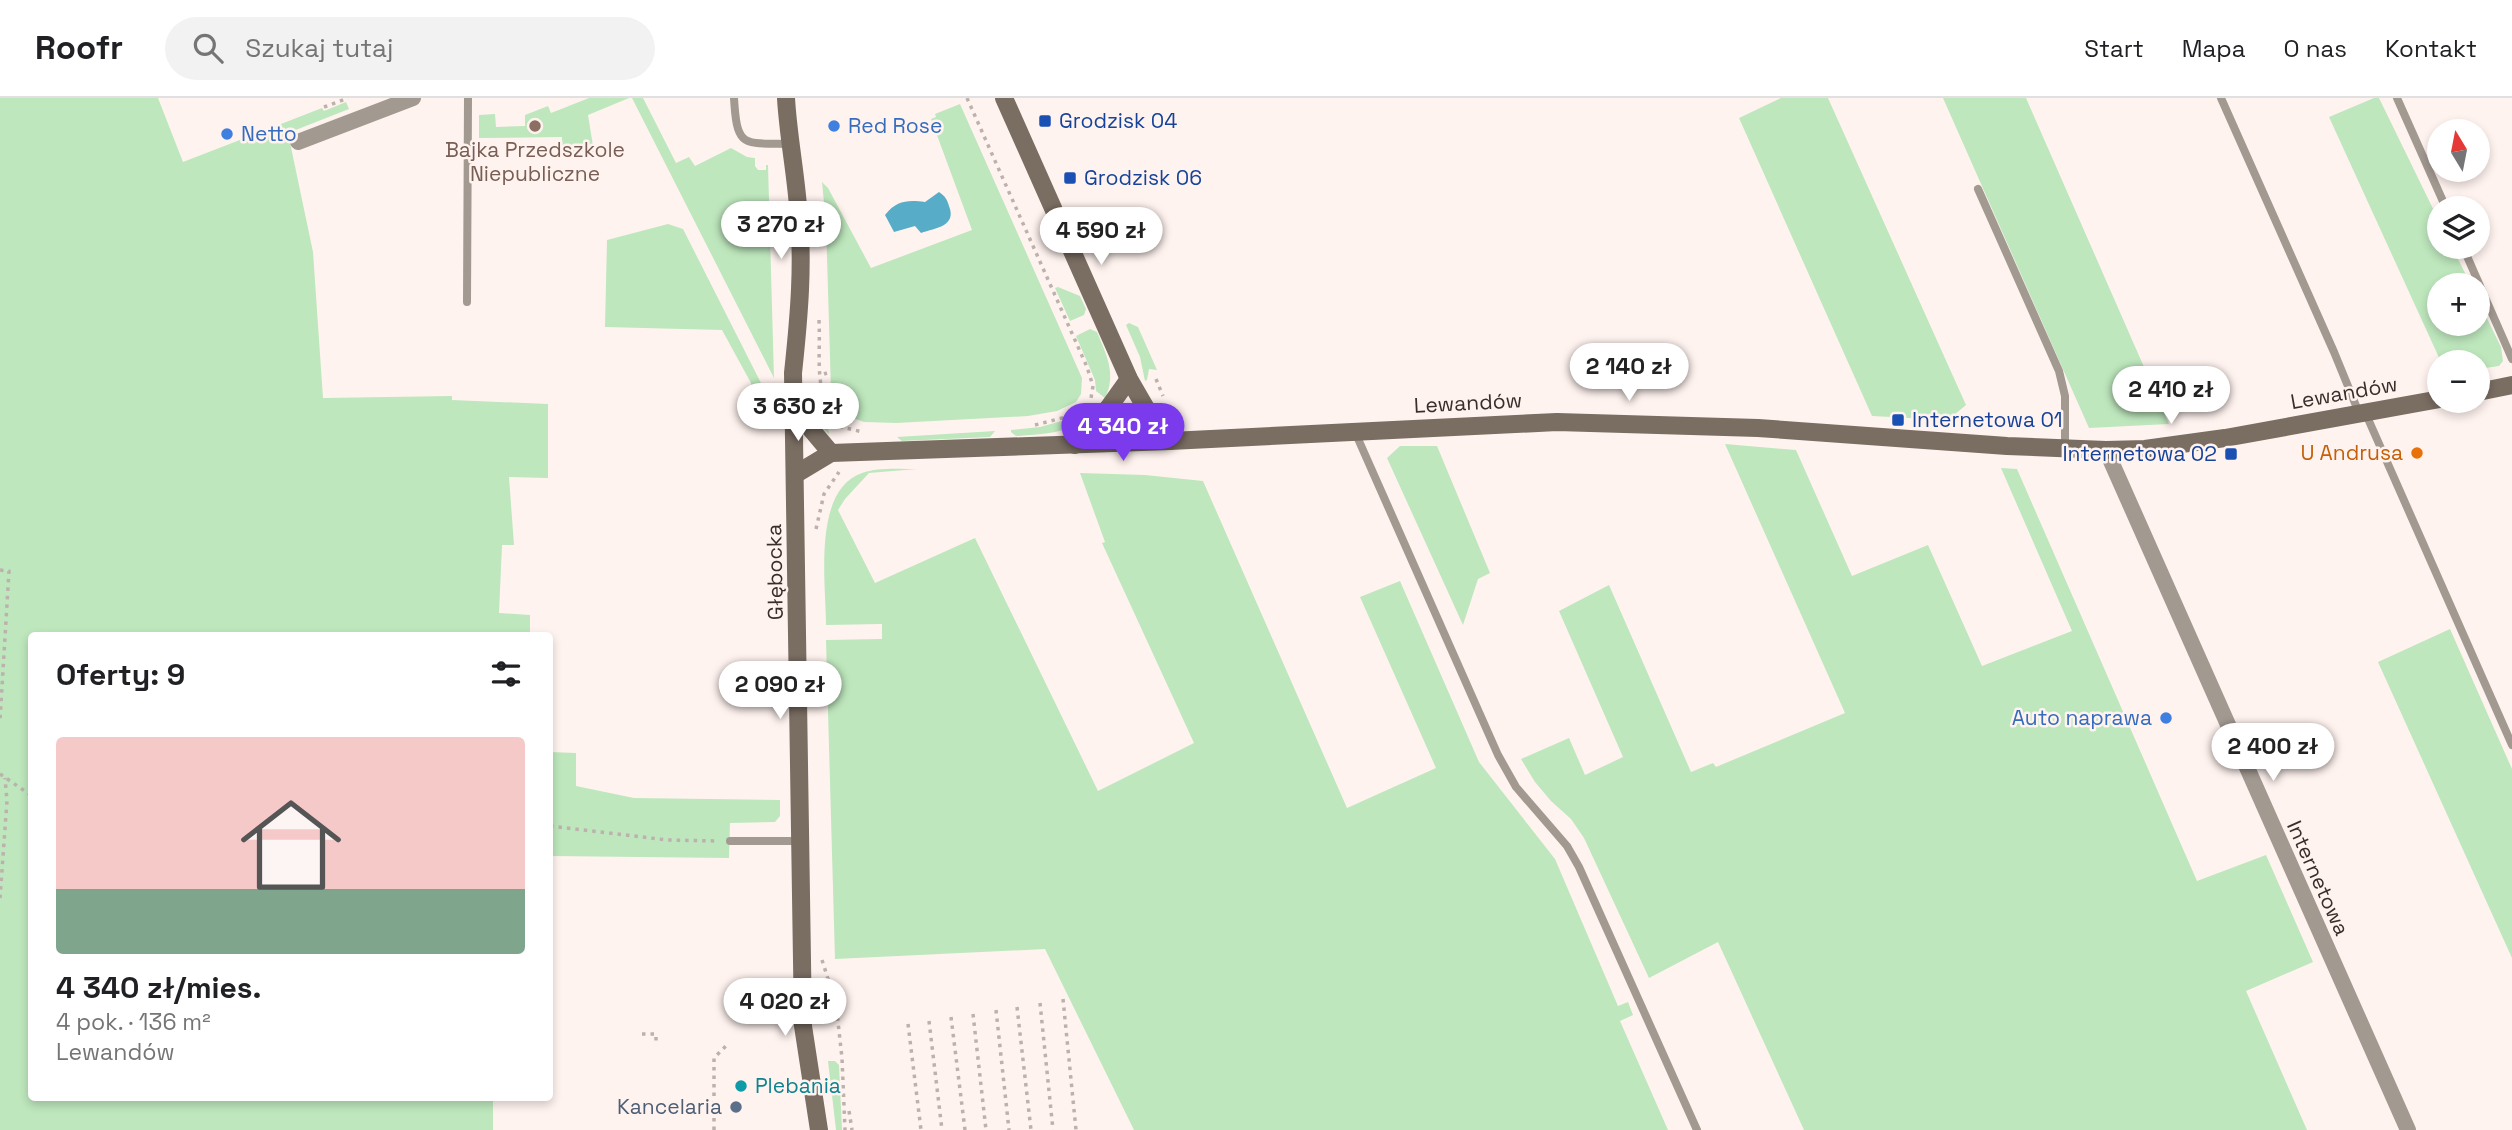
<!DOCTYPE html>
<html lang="pl">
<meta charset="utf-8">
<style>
:root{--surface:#fff;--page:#f2f2f2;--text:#202124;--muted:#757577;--line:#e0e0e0;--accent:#7c3aed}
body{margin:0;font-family:"Space Grotesk",sans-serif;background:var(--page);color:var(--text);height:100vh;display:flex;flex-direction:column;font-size:26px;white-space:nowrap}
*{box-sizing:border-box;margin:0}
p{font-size:23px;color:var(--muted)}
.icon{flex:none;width:38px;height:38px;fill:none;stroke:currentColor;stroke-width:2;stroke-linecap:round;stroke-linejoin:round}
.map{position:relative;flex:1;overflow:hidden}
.details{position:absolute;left:28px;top:534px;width:525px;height:469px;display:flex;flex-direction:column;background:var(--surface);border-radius:7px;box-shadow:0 4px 10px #0003}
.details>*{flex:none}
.needle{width:46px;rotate:350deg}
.controls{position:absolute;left:2427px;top:21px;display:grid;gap:14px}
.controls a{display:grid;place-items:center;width:63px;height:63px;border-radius:50%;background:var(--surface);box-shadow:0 4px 10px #0003;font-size:35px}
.price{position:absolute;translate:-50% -60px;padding:0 16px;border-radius:24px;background:#fff;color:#222;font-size:23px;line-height:46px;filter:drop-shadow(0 2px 4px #0008)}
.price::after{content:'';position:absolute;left:50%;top:42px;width:21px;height:16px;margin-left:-10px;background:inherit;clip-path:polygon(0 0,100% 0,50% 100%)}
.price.selected{background:var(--accent);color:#fff}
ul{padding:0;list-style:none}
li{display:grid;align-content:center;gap:14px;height:371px;padding:0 28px}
li span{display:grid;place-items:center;height:217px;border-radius:7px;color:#555}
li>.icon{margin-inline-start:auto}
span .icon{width:126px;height:126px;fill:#fffc;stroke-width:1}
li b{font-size:30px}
h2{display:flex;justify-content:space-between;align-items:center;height:84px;padding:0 28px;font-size:30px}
header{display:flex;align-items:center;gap:42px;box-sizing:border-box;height:98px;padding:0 35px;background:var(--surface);border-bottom:2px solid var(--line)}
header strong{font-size:33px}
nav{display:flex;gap:38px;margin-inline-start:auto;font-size:24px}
.search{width:490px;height:63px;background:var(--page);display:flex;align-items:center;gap:18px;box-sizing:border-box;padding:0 24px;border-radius:38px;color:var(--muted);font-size:26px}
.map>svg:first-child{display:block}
.green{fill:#bee7bd}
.water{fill:#57adc7}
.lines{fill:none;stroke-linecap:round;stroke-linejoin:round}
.path{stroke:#bdb1ad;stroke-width:3.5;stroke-dasharray:3.5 5;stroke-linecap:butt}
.lane{stroke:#a29991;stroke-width:8}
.street{stroke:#a29991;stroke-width:16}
.secondary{stroke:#7a6d62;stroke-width:18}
.transit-dot{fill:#1a4fb4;stroke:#fff3ef;stroke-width:2.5}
.education-dot{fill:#8d6e63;stroke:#fff3ef;stroke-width:2.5}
.shop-dot{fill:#3f7fe0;stroke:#fff3ef;stroke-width:2.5}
.food-dot{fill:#e8710a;stroke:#fff3ef;stroke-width:2.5}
.culture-dot{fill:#0f9aa8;stroke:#fff3ef;stroke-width:2.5}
.service-dot{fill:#5c6f8a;stroke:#fff3ef;stroke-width:2.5}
.labels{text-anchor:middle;stroke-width:5;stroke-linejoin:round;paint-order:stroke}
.transit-label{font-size:21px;fill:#164399;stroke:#fff3ef;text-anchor:start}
.shop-label{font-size:21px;fill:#366cbe;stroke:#fff3ef;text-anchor:start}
.education-label{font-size:21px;fill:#785e54;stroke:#fff3ef}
.street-label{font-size:21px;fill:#392e2a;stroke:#fff3ef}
.food-label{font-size:21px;fill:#c56008;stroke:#fff3ef;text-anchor:end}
.culture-label{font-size:21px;fill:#0d838f;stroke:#fff3ef;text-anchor:start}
.service-label{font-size:21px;fill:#4e5e75;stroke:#fff3ef;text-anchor:end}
</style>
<header>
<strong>Roofr</strong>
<div class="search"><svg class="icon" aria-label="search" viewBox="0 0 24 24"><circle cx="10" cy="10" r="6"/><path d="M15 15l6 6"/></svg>Szukaj tutaj</div>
<nav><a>Start</a><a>Mapa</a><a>O nas</a><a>Kontakt</a></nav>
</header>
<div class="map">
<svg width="2512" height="1032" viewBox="0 0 2512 1032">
<rect width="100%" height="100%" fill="#fff3ef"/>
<g class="green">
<path d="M 0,0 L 158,0 L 183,64 L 322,10 L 324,13 L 346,4 L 349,11 L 288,35 L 313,154 L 323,300 L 452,298 L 452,302 L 548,306 L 548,380 L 509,379 L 514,447 L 502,447 L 499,515 L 530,517 L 530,537 L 32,537 L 32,999 L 493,999 L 493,1032 L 0,1032 Z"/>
<path d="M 589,0 L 629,0 L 588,17 L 594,54 L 562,54 L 562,39 L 479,40 L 479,17 L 495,16 L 496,29 L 525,28 L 525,17 L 548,8 L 551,15 Z"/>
<path d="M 632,0 L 643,0 L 676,65 L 689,59 L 695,68 L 731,50 L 747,59 L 755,60 L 755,68 L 758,72 L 766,72 L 766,67 L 768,67 L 774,280 Z"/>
<path d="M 1781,0 L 1828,0 L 1966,307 L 1948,322 L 1872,318 L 1739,20 Z"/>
<path d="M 1943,0 L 2026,0 L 2169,326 L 2089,330 Z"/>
<path d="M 2374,0 L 2379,0 L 2439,123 L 2440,149 L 2452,149 L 2471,187 L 2440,187 L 2440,226 L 2478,226 L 2478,202 L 2501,249 L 2503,263 L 2499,268 L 2478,271 L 2478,264 L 2441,264 L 2329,19 Z"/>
<path d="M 960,6 L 1082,280 L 1081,296 L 1076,304 L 1057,313 L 1028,318 L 896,325 L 864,324 L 850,319 L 839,308 L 831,293 L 826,125 L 822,84 L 828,90 L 871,170 L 972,132 L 931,21 L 936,19 L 935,16 Z"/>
<path d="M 668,126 L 683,131 L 764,291 L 751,291 L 751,285 L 722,232 L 605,229 L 607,142 Z"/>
<path d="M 1058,189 L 1080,198 L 1086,211 L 1084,217 L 1070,223 L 1055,190 Z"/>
<path d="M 1129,225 L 1138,229 L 1157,272 L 1149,271 L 1147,282 L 1145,283 L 1140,259 L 1126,227 Z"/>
<path d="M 1090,231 L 1097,234 C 1106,256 1117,276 1105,300 L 1096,293 L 1095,282 L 1076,238 Z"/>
<path d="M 804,292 C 823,295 827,320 829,336 L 808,317 Z"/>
<path d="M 1087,316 L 1091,317 C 1068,336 1044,336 1016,338 L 1011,334 L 1011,332 L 1040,329 Z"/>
<path d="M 995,333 L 990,339 L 902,343 L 897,339 Z"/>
<path d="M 1725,346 L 1796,352 L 1852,478 L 1928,447 L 1982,568 L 2072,533 L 2001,370 L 2017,371 L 2197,783 L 2266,757 L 2313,864 L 2246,893 L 2307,1032 L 1804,1032 L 1718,844 L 1649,880 L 1584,740 L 1571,721 L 1551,703 L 1535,684 L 1521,661 L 1569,640 L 1585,677 L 1623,659 L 1559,513 L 1609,487 L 1691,674 L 1713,665 L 1716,669 L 1845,615 Z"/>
<path d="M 1400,348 L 1437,348 L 1490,475 L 1478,481 L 1463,527 L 1387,360 Z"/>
<path d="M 917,371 L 869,375 L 845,401 L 838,412 L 875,485 L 975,440 L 1098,693 L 1194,645 L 1102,445 L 1105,444 L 1080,375 L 1145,377 L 1203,383 L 1347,710 L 1436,670 L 1360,499 L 1400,483 L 1479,664 L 1555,761 L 1618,908 L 1628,904 L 1633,917 L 1620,923 L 1668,1032 L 1134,1032 L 1045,851 L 835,861 L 826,542 L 882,541 L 882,526 L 826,527 C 826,486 812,392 862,375 C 878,369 900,371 917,371 Z"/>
<path d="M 2450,531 L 2512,671 L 2512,860 L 2378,564 Z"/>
<path d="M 550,654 L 576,655 L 576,688 L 634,700 L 780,702 L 780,718 L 775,724 L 730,725 L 729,760 L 550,758 Z"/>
<path d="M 828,963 L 835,963 L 839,967 L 842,1032 L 836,1032 Z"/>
</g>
<path class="water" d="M 939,94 C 945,98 947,101 949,108 C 957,128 936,130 921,135 L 915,128 L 894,134 L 885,117 C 897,102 908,102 925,104 Z"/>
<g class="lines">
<g class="path">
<path d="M 967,0 L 1087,269 L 1093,288 L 1091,300"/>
<path d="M 324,9 L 348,0"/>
<path d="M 819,222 C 821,264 812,295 841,329 L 863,334"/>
<path d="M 824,276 L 827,275"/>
<path d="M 1156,281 L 1163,298"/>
<path d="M 1035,327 L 1074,317"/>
<path d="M 816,431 L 824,396 L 839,374"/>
<path d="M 0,472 L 9,473 L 0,622"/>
<path d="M 0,676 L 32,698"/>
<path d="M 550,728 L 667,742 L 718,743"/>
<path d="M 0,800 L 7,703 L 5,680"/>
<path d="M 822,862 L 836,906 L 842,960 L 845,1032"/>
<path d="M 1063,901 L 1076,1032"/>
<path d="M 1040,905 L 1053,1032"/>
<path d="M 1017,909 L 1031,1032"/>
<path d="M 996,912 L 1009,1032"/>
<path d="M 973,916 L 986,1032"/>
<path d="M 951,919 L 965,1032"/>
<path d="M 929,923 L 942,1032"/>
<path d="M 908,926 L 921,1032"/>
<path d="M 642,936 L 656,936 L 656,945"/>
<path d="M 849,1013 L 852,1032"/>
<path d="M 714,1032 L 714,960 L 727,947"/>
</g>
<g class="lane">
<path d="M 734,0 C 737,50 742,45 789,46"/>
<path d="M 2221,0 L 2334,254 L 2359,315"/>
<path d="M 2397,0 L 2446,110"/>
<path d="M 1978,91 L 2059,273 L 2065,298 L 2065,350"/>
<path d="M 2463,149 L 2512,261"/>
<path d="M 467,204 L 468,0"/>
<path d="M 2365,314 L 2512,647"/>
<path d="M 1355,334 L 1498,657 L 1516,689 L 1567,748 L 1579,769 L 1697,1032"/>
<path d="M 730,743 L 800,743"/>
</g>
<g class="street">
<path d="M 298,44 L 413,0"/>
<path d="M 2106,352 L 2408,1032"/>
</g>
<g class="secondary">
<path d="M 786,0 C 788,36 795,71 798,108 C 804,164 799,219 793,275 L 803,928 L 819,1032"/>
<path d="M 1004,0 L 1129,281 L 1151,319 L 1170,343"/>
<path d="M 2478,294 L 2512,287"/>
<path d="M 794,311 L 831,355"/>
<path d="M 1075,347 L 1109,309 L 1129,281"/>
<path d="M 796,376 L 831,355 L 1170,343 L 1557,324 L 1758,330 L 2007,348 L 2106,352 L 2145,351 L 2225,340 L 2440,301"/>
</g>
</g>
<g class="transit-dot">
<rect x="1038" y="16" width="14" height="14" rx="3.5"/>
<rect x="1063" y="73" width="14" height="14" rx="3.5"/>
<rect x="1891" y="315" width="14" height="14" rx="3.5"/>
<rect x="2224" y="349" width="14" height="14" rx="3.5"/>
</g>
<circle class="education-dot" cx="535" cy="28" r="7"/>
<g class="shop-dot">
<circle cx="834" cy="28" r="7"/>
<circle cx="227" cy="36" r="7"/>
<circle cx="2166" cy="620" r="7"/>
</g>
<circle class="food-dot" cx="2417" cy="355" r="7"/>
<circle class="culture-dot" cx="741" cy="988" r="7"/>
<circle class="service-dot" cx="736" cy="1009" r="7"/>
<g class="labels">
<g class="transit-label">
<text x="1059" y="30">Grodzisk 04</text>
<text x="1084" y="87">Grodzisk 06</text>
<text x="1912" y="329">Internetowa 01</text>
<text x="2217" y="363" text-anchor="end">Internetowa 02</text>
</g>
<g class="shop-label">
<text x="848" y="35">Red Rose</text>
<text x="241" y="43">Netto</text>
<text x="2152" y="627" text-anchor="end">Auto naprawa</text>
</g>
<g class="education-label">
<text x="535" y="59">Bajka Przedszkole<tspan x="535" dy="24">Niepubliczne</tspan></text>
</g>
<g class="street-label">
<text transform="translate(2344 295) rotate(-10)" y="7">Lewandów</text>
<text transform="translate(1468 305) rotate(-3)" y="7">Lewandów</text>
<text transform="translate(775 474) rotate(-91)" y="7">Głębocka</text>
<text transform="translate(2318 780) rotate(66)" y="7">Internetowa</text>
</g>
<g class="food-label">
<text x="2403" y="362">U Andrusa</text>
</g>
<g class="culture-label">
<text x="755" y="995">Plebania</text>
</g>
<g class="service-label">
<text x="722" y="1016">Kancelaria</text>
</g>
</g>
</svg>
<div class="controls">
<a><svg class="needle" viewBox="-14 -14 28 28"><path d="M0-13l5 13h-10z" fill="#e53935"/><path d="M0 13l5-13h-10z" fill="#757577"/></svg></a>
<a><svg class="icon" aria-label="layers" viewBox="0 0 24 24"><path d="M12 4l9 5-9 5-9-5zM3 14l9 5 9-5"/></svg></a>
<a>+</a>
<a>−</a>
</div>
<b class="price" style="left:781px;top:163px">3 270 zł</b>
<b class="price" style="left:1101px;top:169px">4 590 zł</b>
<b class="price" style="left:1629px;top:305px">2 140 zł</b>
<b class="price" style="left:2171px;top:328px">2 410 zł</b>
<b class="price" style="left:798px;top:345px">3 630 zł</b>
<b class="price selected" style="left:1123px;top:365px">4 340 zł</b>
<b class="price" style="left:780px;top:623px">2 090 zł</b>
<b class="price" style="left:2273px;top:685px">2 400 zł</b>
<b class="price" style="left:785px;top:940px">4 020 zł</b>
<section class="details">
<h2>Oferty: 9<svg class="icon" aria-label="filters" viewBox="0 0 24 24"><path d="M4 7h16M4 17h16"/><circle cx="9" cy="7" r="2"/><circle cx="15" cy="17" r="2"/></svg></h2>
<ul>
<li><span style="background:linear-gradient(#f6c9c9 70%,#7fa58c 0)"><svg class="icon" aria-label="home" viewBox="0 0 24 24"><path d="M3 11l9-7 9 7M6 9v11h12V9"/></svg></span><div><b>4 340 zł/mies.</b><p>4 pok. · 136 m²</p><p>Lewandów</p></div></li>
</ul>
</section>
</div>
